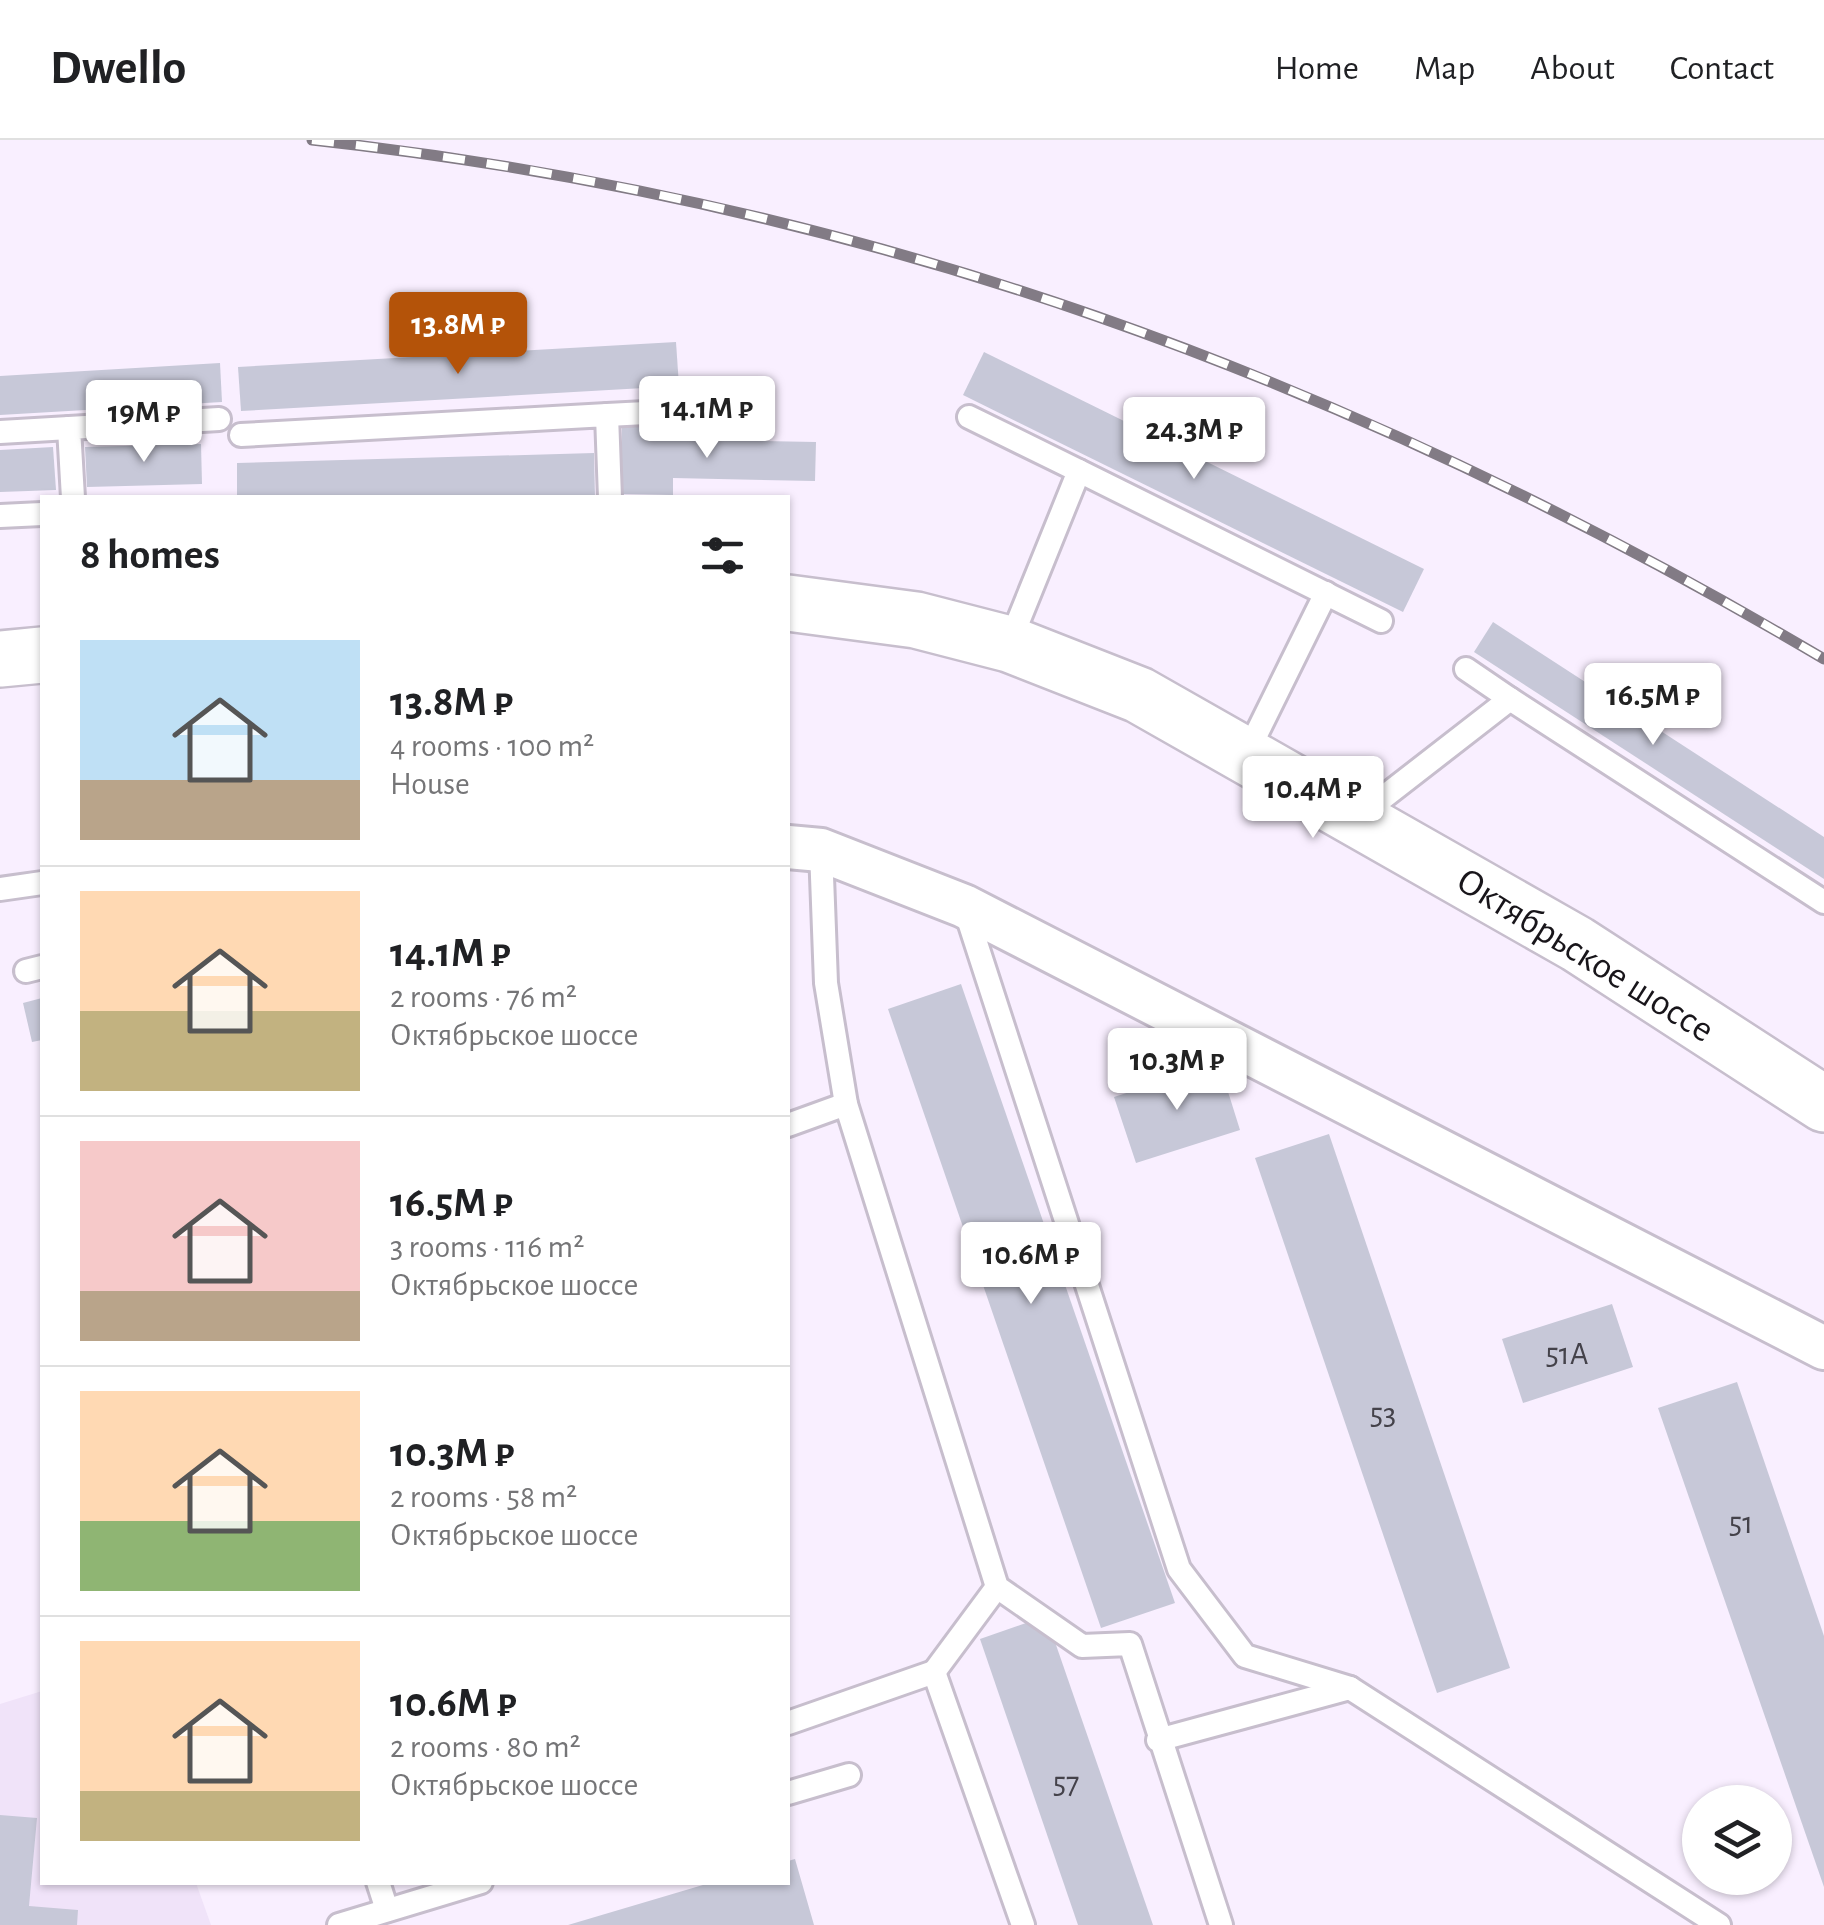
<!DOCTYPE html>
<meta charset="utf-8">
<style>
:root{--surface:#fff;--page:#f6f6f6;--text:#202124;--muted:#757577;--line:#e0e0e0;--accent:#b45309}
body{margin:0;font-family:"Alegreya Sans",sans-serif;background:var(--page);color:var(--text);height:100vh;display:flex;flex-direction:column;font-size:38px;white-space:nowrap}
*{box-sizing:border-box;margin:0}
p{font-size:32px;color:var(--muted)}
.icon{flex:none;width:55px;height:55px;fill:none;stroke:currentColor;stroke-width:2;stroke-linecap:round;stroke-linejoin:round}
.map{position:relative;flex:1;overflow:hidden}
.panel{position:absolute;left:40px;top:355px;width:750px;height:1390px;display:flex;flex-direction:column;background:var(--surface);border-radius:0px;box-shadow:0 2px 8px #0004}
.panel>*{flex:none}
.tools{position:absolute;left:1682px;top:1645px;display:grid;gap:20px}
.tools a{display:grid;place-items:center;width:110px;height:110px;border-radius:50%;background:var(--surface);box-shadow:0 2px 8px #0004;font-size:50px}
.price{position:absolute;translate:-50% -85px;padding:0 22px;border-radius:10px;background:#fff;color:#222;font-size:32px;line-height:65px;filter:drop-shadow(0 2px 5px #0008)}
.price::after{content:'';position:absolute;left:50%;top:60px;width:30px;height:22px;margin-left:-15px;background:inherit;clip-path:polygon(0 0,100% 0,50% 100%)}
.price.current{background:var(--accent);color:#fff}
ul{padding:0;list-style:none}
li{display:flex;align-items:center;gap:30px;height:250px;padding:0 40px}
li+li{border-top:2px solid var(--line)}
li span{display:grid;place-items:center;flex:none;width:280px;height:200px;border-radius:0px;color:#555}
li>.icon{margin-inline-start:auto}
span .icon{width:120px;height:120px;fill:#fffc;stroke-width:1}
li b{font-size:42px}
h2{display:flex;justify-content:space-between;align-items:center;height:120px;padding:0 40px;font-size:42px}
header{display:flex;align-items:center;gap:60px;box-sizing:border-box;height:140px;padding:0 50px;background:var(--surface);border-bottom:2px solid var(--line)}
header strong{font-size:48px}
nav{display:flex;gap:55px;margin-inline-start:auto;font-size:35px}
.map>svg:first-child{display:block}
.built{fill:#f0e3f9}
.building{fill:#c7c8d8}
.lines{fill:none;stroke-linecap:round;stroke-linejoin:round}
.service-casing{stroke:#c7becd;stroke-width:28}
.minor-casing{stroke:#c7becd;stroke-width:48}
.secondary-casing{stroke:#c7becd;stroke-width:60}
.service{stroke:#fff;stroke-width:22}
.minor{stroke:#fff;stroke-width:42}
.secondary{stroke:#fff;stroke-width:55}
.rail-casing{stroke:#827b85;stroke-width:11}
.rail{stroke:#fff;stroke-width:8;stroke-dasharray:22;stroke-linecap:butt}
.labels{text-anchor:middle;stroke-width:10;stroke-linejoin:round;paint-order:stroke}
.number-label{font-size:32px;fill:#44424a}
.street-label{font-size:38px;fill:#18151a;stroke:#fff}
</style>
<header>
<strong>Dwello</strong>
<nav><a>Home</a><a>Map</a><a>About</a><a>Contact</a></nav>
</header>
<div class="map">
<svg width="1824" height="1785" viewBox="0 0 1824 1785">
<rect width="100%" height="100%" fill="#f9efff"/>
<path class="built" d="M 42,1551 L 42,1742 L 196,1743 L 211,1785 L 0,1785 L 0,1564 Z"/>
<g class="building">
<path d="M 676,202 L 679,246 L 241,271 L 238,227 Z"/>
<path d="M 984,212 L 1424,429 L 1403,472 L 963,255 Z"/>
<path d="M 220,223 L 222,262 L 0,275 L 0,236 Z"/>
<path d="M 622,286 L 658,286 L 658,299 L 816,302 L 815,341 L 673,338 L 673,355 L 621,354 Z"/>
<path d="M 201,304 L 202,344 L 87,347 L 85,307 Z"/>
<path d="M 53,307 L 56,350 L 0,352 L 0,310 Z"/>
<path d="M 594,313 L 595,358 L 237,358 L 237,323 Z"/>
<path d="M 1493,482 L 1824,697 L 1824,739 L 1474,512 Z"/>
<path d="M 961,844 L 1175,1463 L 1101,1488 L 888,869 Z"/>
<path d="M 42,858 L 42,900 L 32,902 L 23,863 Z"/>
<path d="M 1219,923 L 1240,990 L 1136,1023 L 1114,957 Z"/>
<path d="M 1329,994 L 1510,1528 L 1437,1553 L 1255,1018 Z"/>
<path d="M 1612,1164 L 1633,1227 L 1523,1263 L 1502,1199 Z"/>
<path d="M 1737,1242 L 1824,1496 L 1824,1747 L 1658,1268 Z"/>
<path d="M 1046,1476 L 1153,1785 L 1078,1785 L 980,1499 Z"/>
<path d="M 0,1675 L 37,1678 L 29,1766 L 78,1770 L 77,1785 L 0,1785 Z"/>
<path d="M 795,1719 L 814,1785 L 568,1785 L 713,1742 L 788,1742 L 788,1721 Z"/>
</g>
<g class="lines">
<defs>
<g id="service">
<path d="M 607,275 L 665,272"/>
<path d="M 969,277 L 1079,331 L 1009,504"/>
<path d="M 0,292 L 69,288"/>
<path d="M 241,295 L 607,275 L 610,358"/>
<path d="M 1079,331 L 1381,481"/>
<path d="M 73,358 L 69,288 L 219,279"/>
<path d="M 0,376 L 42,374"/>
<path d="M 1466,529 L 1510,559"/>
<path d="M 1247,613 L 1326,453"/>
<path d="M 1358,677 L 1510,559 L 1824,762"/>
<path d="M 821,710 L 826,843 L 846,964 L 997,1447 L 1082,1506 L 1130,1504 L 1221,1785"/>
<path d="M 0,749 L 42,743"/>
<path d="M 964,766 L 1179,1429 L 1245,1516 L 1350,1548"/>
<path d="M 26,831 L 42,827"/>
<path d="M 788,985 L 846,964"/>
<path d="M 934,1532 L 997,1447"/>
<path d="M 788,1583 L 934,1532 L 1023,1785"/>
<path d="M 1158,1600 L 1350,1548 L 1719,1785"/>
<path d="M 788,1653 L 849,1635"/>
<path d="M 378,1742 L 387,1770"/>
<path d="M 339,1785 L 481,1742"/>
</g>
<path id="minor" d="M 788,707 L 821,710 L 964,766 L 1824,1208"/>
<g id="secondary">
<path d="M 788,463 L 916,480 L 1009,504 L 1139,555 L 1577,804 L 1824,964"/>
<path d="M 0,519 L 42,515"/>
</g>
</defs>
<use href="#service" class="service-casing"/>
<use href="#minor" class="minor-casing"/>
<use href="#secondary" class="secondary-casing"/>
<use href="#service" class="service"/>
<use href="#minor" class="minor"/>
<use href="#secondary" class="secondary"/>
<defs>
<path id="rail" d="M 312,0 C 864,60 1348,237 1824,519"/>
</defs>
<use href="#rail" class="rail-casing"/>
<use href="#rail" class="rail"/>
</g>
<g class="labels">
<g class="number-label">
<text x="1567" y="1224">51А</text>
<text x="1383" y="1284">53</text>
<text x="1741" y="1393">51</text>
<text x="1066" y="1653">57</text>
</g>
<g class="street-label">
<text transform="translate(1586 814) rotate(32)" y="13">Октябрьское шоссе</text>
</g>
</g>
</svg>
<div class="tools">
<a><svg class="icon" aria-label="layers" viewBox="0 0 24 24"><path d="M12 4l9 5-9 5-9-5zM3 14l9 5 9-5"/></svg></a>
</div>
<b class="price current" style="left:458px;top:237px">13.8M ₽</b>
<b class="price" style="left:707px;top:321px">14.1M ₽</b>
<b class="price" style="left:144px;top:325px">19M ₽</b>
<b class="price" style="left:1194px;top:342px">24.3M ₽</b>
<b class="price" style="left:1653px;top:608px">16.5M ₽</b>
<b class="price" style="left:1313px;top:701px">10.4M ₽</b>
<b class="price" style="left:1177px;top:973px">10.3M ₽</b>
<b class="price" style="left:1031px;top:1167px">10.6M ₽</b>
<section class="panel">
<h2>8 homes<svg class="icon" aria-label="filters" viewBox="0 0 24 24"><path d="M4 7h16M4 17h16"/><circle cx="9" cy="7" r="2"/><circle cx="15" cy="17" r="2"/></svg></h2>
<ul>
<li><span style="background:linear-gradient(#bfe0f5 70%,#b9a48a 0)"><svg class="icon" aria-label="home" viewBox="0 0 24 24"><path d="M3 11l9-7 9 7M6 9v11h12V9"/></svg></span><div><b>13.8M ₽</b><p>4 rooms · 100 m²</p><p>House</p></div></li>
<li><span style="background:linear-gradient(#ffd9b3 60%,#c2b280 0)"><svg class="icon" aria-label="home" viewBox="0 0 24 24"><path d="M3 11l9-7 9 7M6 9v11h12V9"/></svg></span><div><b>14.1M ₽</b><p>2 rooms · 76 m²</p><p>Октябрьское шоссе</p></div></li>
<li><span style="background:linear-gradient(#f6c9c9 75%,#b9a48a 0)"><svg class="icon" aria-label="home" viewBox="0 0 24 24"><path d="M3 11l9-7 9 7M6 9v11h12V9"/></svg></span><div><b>16.5M ₽</b><p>3 rooms · 116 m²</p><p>Октябрьское шоссе</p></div></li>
<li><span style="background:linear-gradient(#ffd9b3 65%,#8fb573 0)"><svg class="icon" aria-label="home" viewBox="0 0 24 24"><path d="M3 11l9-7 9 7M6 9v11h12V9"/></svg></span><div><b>10.3M ₽</b><p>2 rooms · 58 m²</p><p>Октябрьское шоссе</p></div></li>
<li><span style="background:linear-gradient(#ffd9b3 75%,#c2b280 0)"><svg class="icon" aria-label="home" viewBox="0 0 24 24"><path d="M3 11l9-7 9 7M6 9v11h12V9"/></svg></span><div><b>10.6M ₽</b><p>2 rooms · 80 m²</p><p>Октябрьское шоссе</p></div></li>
</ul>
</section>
</div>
